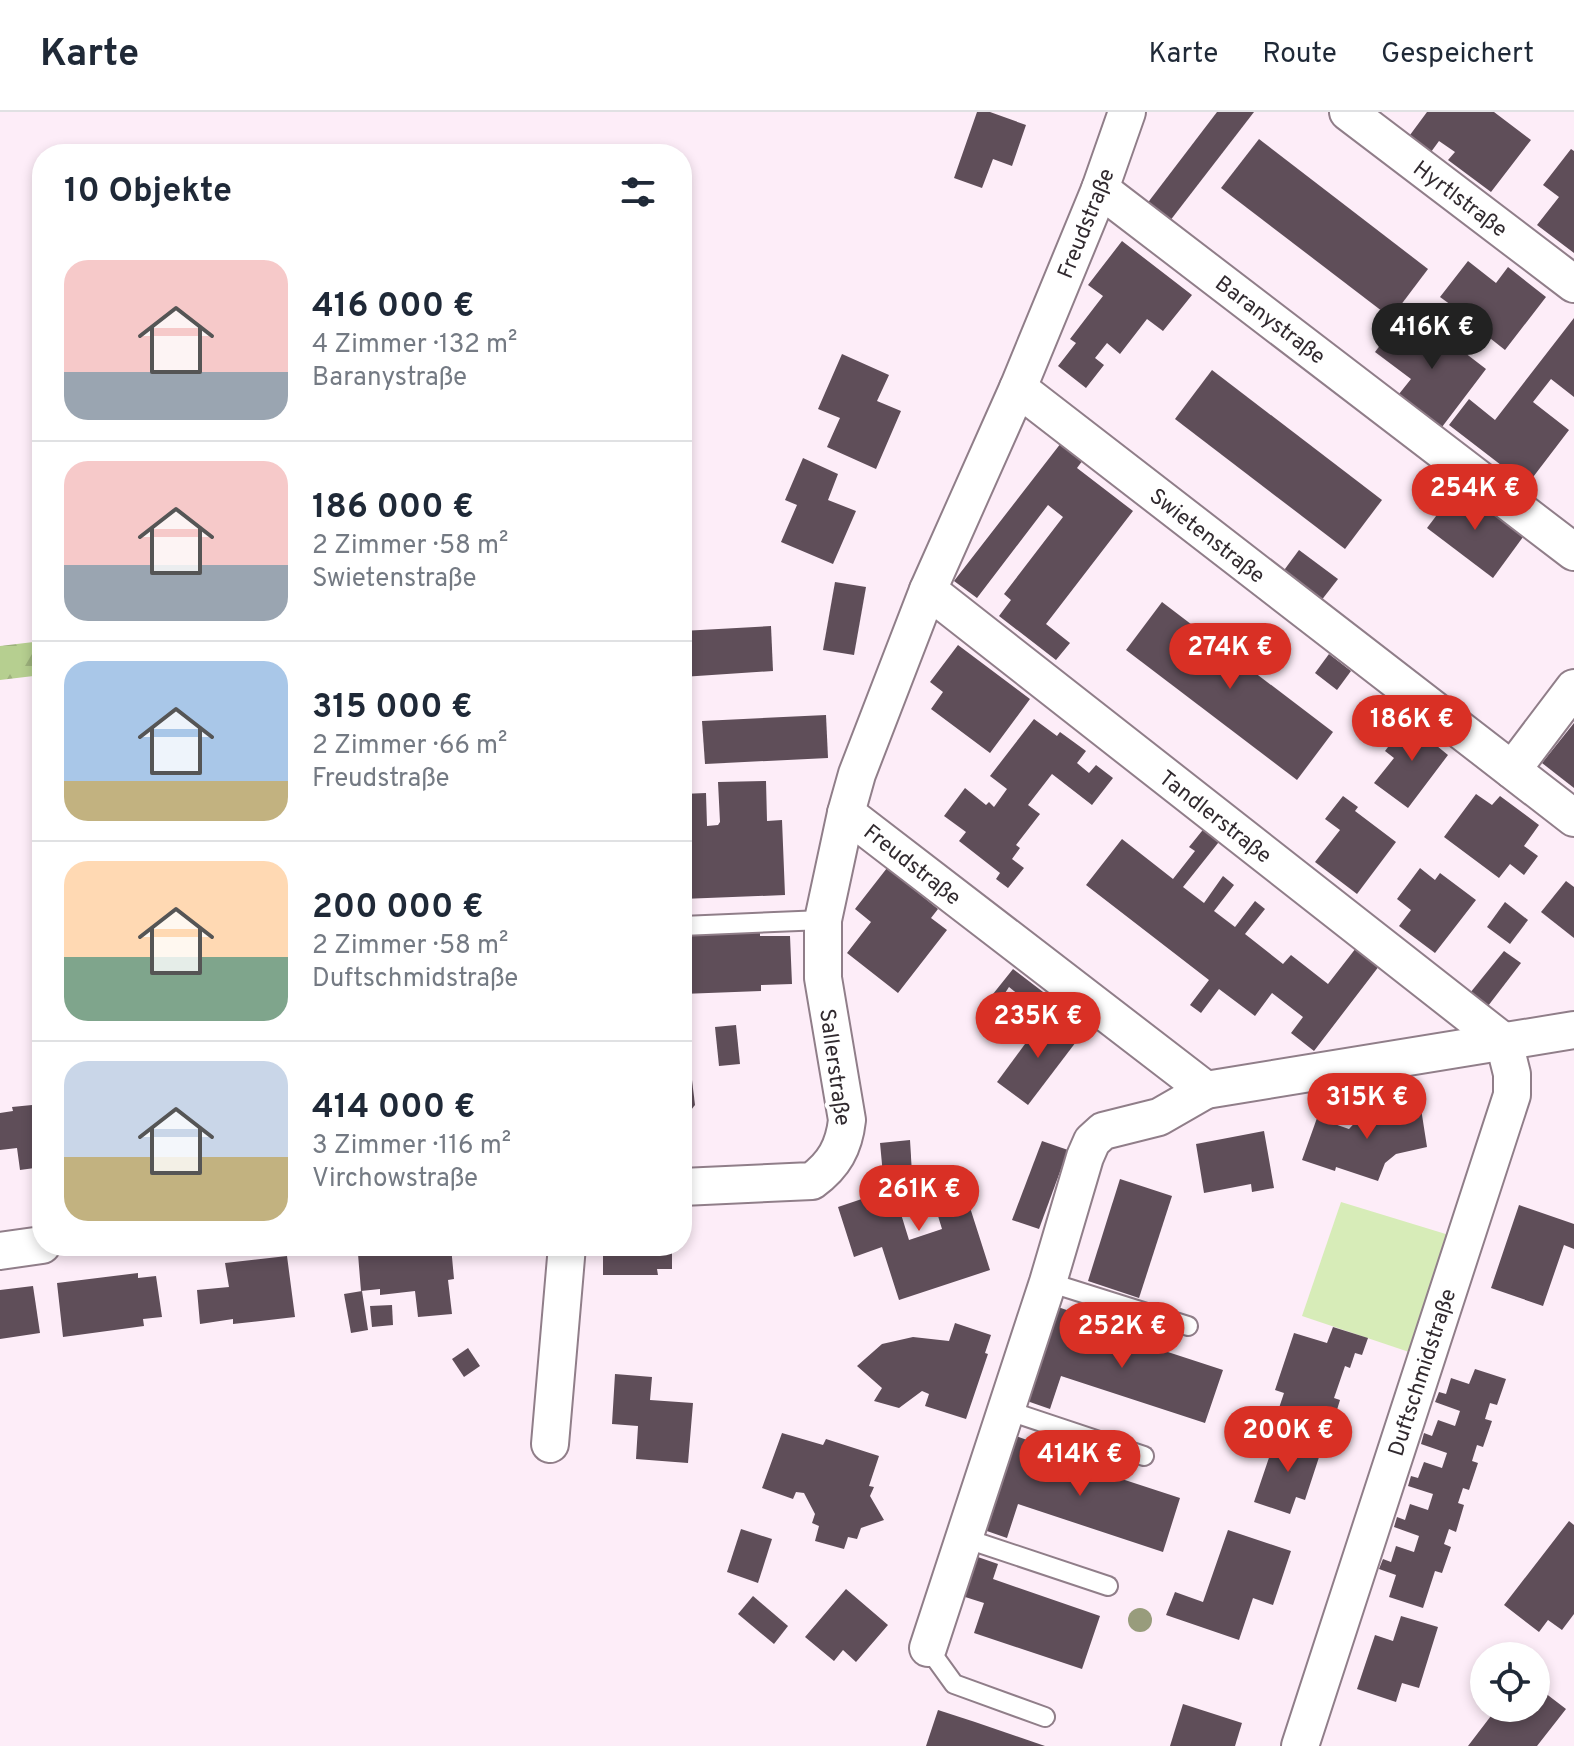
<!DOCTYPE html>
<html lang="de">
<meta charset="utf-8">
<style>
:root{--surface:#fff;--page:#f2f2f3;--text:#1f2937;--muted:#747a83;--line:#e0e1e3;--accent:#d93025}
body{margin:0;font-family:Overpass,sans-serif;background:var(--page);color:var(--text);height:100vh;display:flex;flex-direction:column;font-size:30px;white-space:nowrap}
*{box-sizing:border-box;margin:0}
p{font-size:26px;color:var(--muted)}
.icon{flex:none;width:44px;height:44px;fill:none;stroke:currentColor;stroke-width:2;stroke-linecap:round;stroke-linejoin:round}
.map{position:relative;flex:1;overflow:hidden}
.side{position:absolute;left:32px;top:32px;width:660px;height:1112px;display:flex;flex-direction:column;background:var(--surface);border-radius:32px;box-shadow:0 4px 12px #0003}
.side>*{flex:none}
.tools{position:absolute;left:1470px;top:1530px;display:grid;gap:16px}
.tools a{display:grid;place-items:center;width:80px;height:80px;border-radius:50%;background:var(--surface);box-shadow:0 4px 12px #0003;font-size:40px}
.price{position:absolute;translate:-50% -68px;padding:0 18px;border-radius:28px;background:var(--accent);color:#fff;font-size:26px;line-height:52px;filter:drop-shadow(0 2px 4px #0008)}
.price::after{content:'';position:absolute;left:50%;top:48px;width:24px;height:18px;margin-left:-12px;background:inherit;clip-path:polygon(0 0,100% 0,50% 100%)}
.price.current{background:#222;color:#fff}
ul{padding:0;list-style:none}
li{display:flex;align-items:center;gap:24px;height:200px;padding:0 32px}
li+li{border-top:2px solid var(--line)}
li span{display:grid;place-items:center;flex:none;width:224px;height:160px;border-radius:24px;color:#555}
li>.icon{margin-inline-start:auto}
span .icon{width:96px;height:96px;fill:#fffc;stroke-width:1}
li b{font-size:34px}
h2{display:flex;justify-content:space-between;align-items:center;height:96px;padding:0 32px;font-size:34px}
header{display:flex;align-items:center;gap:48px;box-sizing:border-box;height:112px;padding:0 40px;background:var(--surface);border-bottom:2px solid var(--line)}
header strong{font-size:38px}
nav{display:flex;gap:44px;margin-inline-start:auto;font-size:28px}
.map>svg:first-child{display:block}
.green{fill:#d7ecb8}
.forest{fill:url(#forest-firs)}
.building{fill:#5f4e59;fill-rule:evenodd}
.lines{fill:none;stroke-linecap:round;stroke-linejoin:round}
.service-casing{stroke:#907e89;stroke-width:22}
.minor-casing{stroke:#907e89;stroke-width:40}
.service{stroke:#fff;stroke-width:18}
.minor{stroke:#fff;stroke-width:36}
.tree{fill:#989c7c}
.labels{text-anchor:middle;stroke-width:8;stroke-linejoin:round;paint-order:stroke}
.street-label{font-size:22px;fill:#312a2f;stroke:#fff}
</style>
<header>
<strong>Karte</strong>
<nav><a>Karte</a><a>Route</a><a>Gespeichert</a></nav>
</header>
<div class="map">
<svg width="1574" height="1634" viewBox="0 0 1574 1634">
<defs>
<pattern id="forest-firs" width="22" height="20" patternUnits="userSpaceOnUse" patternTransform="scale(2)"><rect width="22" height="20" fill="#b6cf90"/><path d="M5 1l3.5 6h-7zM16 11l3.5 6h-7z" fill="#9db27c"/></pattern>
</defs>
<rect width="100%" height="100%" fill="#fdedf8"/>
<path class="green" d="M 1341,1090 L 1449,1123 L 1412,1241 L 1302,1204 Z"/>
<path class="forest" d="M 42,529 L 42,563 L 0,568 L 0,534 Z"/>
<g class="building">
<path d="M 977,0 L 990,0 L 1026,13 L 1012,54 L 993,47 L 982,76 L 954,66 Z"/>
<path d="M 1217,0 L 1254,0 L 1166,114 L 1143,97 Z"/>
<path d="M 1427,0 L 1494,0 L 1531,28 L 1491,80 L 1448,48 L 1455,40 L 1439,29 L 1431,40 L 1410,23 Z"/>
<path d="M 1259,27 L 1428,157 L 1391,206 L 1221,76 Z"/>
<path d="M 1571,37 L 1574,39 L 1574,141 L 1537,113 L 1559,85 L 1543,73 Z"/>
<path d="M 1122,129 L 1192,183 L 1163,219 L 1147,207 L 1120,242 L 1107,231 L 1095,246 L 1104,253 L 1086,276 L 1058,254 L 1076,231 L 1070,227 L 1103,184 L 1088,173 Z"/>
<path d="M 1468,149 L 1496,171 L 1508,155 L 1546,185 L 1505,238 L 1462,204 L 1454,214 L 1442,204 L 1451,193 L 1440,185 Z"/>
<path d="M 1574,206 L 1574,285 L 1551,267 L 1533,290 L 1569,318 L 1527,373 L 1449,313 L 1469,287 L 1495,308 Z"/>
<path d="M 1415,209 L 1441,228 L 1443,224 L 1486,257 L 1442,315 L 1399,282 L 1411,267 L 1375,240 L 1390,220 L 1401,227 Z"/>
<path d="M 842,242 L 889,263 L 877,289 L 901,299 L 876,357 L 827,335 L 840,306 L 818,297 Z"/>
<path d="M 1212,258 L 1382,388 L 1345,437 L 1175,307 Z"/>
<path d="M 1061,331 L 1083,348 L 1077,356 L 1133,399 L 1046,512 L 1070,531 L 1056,548 L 999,504 L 1011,488 L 1004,482 L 1063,405 L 1048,393 L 977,486 L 954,469 Z"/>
<path d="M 803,346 L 838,362 L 828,388 L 856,399 L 833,452 L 781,430 L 797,393 L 785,388 Z"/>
<path d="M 1458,375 L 1523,425 L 1493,466 L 1427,416 Z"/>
<path d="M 1299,438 L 1338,467 L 1317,494 L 1279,465 Z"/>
<path d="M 835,470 L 866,475 L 854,543 L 823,538 Z"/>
<path d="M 1162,490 L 1333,620 L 1297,668 L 1126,538 Z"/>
<path d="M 771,514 L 773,559 L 682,565 L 682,519 Z"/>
<path d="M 958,533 L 1030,587 L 990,641 L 931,597 L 943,580 L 930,570 Z"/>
<path d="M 1329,542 L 1351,559 L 1337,578 L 1315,561 Z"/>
<path d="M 826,603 L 828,646 L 705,652 L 702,609 Z"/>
<path d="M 1034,607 L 1057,624 L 1060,620 L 1086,639 L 1077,651 L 1089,661 L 1096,653 L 1113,666 L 1092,693 L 1052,662 L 1028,693 L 1040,702 L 1016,733 L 1020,736 L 1012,747 L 1024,756 L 1008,776 L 996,767 L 1000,761 L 959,729 L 966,720 L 944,704 L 965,676 L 986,693 L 989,690 L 994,695 L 1007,677 L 990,664 Z"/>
<path d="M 1424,607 L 1444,623 L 1437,634 L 1448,643 L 1408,696 L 1374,671 L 1394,646 L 1385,639 L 1400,619 L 1409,626 Z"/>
<path d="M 1574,611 L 1574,676 L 1542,651 Z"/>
<path d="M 766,669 L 767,709 L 782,708 L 785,783 L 682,787 L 682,682 L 706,681 L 707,714 L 718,713 L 720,710 L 718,670 Z"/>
<path d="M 1476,682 L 1492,693 L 1500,684 L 1539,713 L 1524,734 L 1538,744 L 1524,763 L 1510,752 L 1499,766 L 1444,725 Z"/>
<path d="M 1343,684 L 1358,695 L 1355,699 L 1396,730 L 1357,782 L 1315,750 L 1340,718 L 1325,707 Z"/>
<path d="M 1206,714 L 1222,726 L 1183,775 L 1204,791 L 1223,764 L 1234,773 L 1214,799 L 1235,815 L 1255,789 L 1265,797 L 1245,822 L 1283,852 L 1291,843 L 1328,872 L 1363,827 L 1386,845 L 1314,939 L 1291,921 L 1303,905 L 1272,881 L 1255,904 L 1219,877 L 1201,901 L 1190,893 L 1209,868 L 1086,773 L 1122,727 L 1173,767 L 1195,739 L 1189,735 Z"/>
<path d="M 887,756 L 938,797 L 931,806 L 947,818 L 898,881 L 847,841 L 871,810 L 855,797 Z"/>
<path d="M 1420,756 L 1435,768 L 1440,761 L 1476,788 L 1435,841 L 1399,814 L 1411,798 L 1397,787 Z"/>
<path d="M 1566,769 L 1574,775 L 1574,826 L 1541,800 Z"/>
<path d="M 1505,790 L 1528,808 L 1510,832 L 1487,815 Z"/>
<path d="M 760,818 L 760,824 L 790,824 L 792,872 L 761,873 L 761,879 L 682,882 L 682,821 Z"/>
<path d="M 1504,839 L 1521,851 L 1488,894 L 1470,881 Z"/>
<path d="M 1013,857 L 1047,883 L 1025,911 L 1008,898 L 1019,883 L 1009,875 L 997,893 L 989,887 Z"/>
<path d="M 1047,902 L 1079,926 L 1028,993 L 997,970 Z"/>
<path d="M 736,913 L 740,952 L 719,954 L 715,915 Z"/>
<path d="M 692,968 L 695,993 L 687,1003 L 682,1003 L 682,969 Z"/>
<path d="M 1420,990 L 1427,1035 L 1396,1042 L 1385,1051 L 1378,1069 L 1336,1055 L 1335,1059 L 1302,1048 L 1317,1006 L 1349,1017 L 1363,1002 Z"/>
<path d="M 42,992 L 42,1055 L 20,1058 L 17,1036 L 0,1038 L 0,1001 L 13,999 L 12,995 Z"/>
<path d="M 1264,1019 L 1274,1076 L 1252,1080 L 1251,1072 L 1204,1081 L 1196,1032 Z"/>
<path d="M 910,1028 L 912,1061 L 883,1063 L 880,1031 Z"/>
<path d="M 1042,1029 L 1068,1038 L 1039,1117 L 1012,1108 Z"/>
<path d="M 957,1055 L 990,1158 L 899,1188 L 882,1135 L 854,1145 L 838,1095 ZM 934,1091 L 942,1117 L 909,1128 L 901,1102 Z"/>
<path d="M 1120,1067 L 1172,1084 L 1139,1186 L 1088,1169 Z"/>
<path d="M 1519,1093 L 1574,1112 L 1574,1137 L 1564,1133 L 1543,1194 L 1491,1176 Z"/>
<path d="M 390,1134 L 451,1134 L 454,1167 L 448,1168 L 452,1202 L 418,1205 L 415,1179 L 380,1183 L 380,1177 L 361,1179 L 358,1142 L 391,1139 Z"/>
<path d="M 603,1134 L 672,1134 L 672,1157 L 657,1157 L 658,1163 L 603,1163 Z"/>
<path d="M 287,1144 L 295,1205 L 233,1212 L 233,1207 L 200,1212 L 197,1178 L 229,1175 L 225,1151 Z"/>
<path d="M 138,1161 L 138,1166 L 156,1164 L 162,1205 L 143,1207 L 144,1214 L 63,1225 L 57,1171 Z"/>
<path d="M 33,1174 L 40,1221 L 0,1227 L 0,1178 Z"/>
<path d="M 362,1179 L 368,1218 L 351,1221 L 344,1182 Z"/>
<path d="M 392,1193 L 393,1213 L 372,1215 L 370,1194 Z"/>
<path d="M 1058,1195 L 1081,1203 L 1079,1211 L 1223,1258 L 1205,1311 L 1061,1264 L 1050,1297 L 1027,1289 Z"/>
<path d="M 955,1211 L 991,1223 L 985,1241 L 988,1242 L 966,1307 L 925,1294 L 929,1282 L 922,1279 L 899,1296 L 874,1289 L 882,1276 L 857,1254 L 882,1232 L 913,1225 L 949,1229 Z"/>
<path d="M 1333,1215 L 1368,1226 L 1362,1243 L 1355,1241 L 1350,1256 L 1345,1254 L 1334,1286 L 1340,1288 L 1332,1314 L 1279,1296 L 1284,1281 L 1275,1278 L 1294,1221 L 1327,1231 Z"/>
<path d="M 468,1236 L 480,1254 L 464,1265 L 452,1247 Z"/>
<path d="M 1475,1257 L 1506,1267 L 1497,1293 L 1490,1291 L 1485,1307 L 1492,1309 L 1483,1335 L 1477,1333 L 1472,1349 L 1478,1351 L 1469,1378 L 1463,1376 L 1458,1391 L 1464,1393 L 1456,1420 L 1449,1417 L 1444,1432 L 1451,1435 L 1442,1461 L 1435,1459 L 1423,1496 L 1389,1485 L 1396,1463 L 1379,1457 L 1383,1447 L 1391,1450 L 1396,1434 L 1414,1440 L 1419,1424 L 1394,1415 L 1397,1405 L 1405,1408 L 1410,1392 L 1428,1398 L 1433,1382 L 1408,1374 L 1411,1364 L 1418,1366 L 1424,1350 L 1442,1356 L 1447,1341 L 1421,1332 L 1424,1321 L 1432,1324 L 1438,1308 L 1455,1314 L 1460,1299 L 1435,1290 L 1439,1280 L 1446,1282 L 1451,1266 L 1469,1272 Z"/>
<path d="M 615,1262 L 652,1265 L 650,1288 L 693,1291 L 688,1351 L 636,1347 L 638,1314 L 612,1312 Z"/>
<path d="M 782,1321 L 823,1333 L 826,1327 L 879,1344 L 869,1374 L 874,1375 L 870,1384 L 884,1408 L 861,1416 L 857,1427 L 848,1425 L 844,1437 L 815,1429 L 819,1414 L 812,1411 L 815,1402 L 804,1381 L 796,1380 L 793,1387 L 762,1376 Z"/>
<path d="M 1277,1322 L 1322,1336 L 1305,1388 L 1296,1385 L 1290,1402 L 1254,1390 Z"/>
<path d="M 1016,1324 L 1038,1332 L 1036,1339 L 1180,1386 L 1163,1440 L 1018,1392 L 1007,1426 L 984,1418 Z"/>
<path d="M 1569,1409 L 1574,1413 L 1574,1502 L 1562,1518 L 1548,1508 L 1539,1520 L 1504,1493 Z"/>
<path d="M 741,1417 L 772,1427 L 758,1471 L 727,1460 Z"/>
<path d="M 1228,1418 L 1291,1439 L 1273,1493 L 1253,1486 L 1239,1528 L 1166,1503 L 1175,1480 L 1203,1490 Z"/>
<path d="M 975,1444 L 998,1452 L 993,1467 L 1100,1504 L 1082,1557 L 974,1521 L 984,1491 L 962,1484 Z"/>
<path d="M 846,1477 L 888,1513 L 856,1550 L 843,1538 L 834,1549 L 805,1525 Z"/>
<path d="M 753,1484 L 788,1514 L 774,1532 L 738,1502 Z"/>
<path d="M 1401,1504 L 1438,1515 L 1419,1576 L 1402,1571 L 1396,1590 L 1357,1577 L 1375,1523 L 1393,1529 Z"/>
<path d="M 1536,1574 L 1566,1597 L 1537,1634 L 1468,1634 L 1497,1596 L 1536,1596 Z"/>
<path d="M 1183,1592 L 1242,1611 L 1235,1634 L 1170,1634 Z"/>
<path d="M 938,1598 L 975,1610 L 1045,1634 L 926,1634 Z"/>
</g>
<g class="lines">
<defs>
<g id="service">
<path d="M 682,814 L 823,808"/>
<path d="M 1048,1170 L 1188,1214"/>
<path d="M 1006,1298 L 1144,1344"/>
<path d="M 964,1426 L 1108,1474"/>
<path d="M 928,1536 L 954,1572 L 1045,1605"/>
</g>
<g id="minor">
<path d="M 1127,0 L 1100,77 L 1018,276 L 928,478 L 857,662 L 846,701 L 1206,978 L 1574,918"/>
<path d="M 1348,0 L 1574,172"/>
<path d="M 1100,77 L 1574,440"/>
<path d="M 1018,276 L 1574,706"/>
<path d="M 928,478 L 1504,930 L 1512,962 L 1512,983 L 1300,1634"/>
<path d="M 1512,658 L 1574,576"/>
<path d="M 682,1075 L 812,1069 C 834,1053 844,1035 847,1008 L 823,866 L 823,808 L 846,701"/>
<path d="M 0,1139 L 42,1133"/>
<path d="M 550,1332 L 567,1134"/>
<path d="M 928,1536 L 1048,1170 L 1085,1045 L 1092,1029 L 1103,1019 L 1159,1005 L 1206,978"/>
</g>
</defs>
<use href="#service" class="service-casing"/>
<use href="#minor" class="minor-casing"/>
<use href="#service" class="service"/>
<use href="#minor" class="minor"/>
</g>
<circle class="tree" cx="1140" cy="1508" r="12"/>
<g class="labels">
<g class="street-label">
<text transform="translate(1461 86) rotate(37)" y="8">Hyrtlstraße</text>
<text transform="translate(1085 111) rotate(-68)" y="8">Freudstraße</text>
<text transform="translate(1271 207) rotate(37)" y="8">Baranystraße</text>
<text transform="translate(1208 423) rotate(38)" y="8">Swietenstraße</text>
<text transform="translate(1216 704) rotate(38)" y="8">Tandlerstraße</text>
<text transform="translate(913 752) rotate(38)" y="8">Freudstraße</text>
<text transform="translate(836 955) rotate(82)" y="8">Sallerstraße</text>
<text transform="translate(1421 1260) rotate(-72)" y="8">Duftschmidstraße</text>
</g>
</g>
</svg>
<div class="tools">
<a><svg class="icon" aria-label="locate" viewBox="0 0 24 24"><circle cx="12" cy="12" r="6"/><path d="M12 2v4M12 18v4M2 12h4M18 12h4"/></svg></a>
</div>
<b class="price current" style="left:1432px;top:259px">416K €</b>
<b class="price" style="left:1475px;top:420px">254K €</b>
<b class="price" style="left:1230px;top:579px">274K €</b>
<b class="price" style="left:1412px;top:651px">186K €</b>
<b class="price" style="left:1038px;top:948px">235K €</b>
<b class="price" style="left:1367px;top:1029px">315K €</b>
<b class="price" style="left:919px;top:1121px">261K €</b>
<b class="price" style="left:1122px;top:1258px">252K €</b>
<b class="price" style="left:1288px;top:1362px">200K €</b>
<b class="price" style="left:1080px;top:1386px">414K €</b>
<section class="side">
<h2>10 Objekte<svg class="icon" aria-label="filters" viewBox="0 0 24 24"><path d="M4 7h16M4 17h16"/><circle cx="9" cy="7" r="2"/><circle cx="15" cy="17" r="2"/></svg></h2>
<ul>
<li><span style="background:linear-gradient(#f6c9c9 70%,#9aa5b1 0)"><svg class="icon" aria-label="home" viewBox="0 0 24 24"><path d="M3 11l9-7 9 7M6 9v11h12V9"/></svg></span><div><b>416 000 €</b><p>4 Zimmer · 132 m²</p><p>Baranystraße</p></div></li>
<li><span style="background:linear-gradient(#f6c9c9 65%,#9aa5b1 0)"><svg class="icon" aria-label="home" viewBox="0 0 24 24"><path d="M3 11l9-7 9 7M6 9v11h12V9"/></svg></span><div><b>186 000 €</b><p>2 Zimmer · 58 m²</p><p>Swietenstraße</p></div></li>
<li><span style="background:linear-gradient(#a9c7e8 75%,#c2b280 0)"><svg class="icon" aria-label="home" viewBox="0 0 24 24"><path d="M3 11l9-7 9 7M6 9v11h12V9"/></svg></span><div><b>315 000 €</b><p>2 Zimmer · 66 m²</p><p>Freudstraße</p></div></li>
<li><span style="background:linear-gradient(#ffd9b3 60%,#7fa58c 0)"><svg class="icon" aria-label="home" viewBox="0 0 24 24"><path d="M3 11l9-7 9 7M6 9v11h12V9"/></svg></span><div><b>200 000 €</b><p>2 Zimmer · 58 m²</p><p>Duftschmidstraße</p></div></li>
<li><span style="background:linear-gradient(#c9d6e8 60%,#c2b280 0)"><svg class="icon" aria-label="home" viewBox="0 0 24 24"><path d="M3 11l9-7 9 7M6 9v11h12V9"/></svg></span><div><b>414 000 €</b><p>3 Zimmer · 116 m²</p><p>Virchowstraße</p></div></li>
</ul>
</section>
</div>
